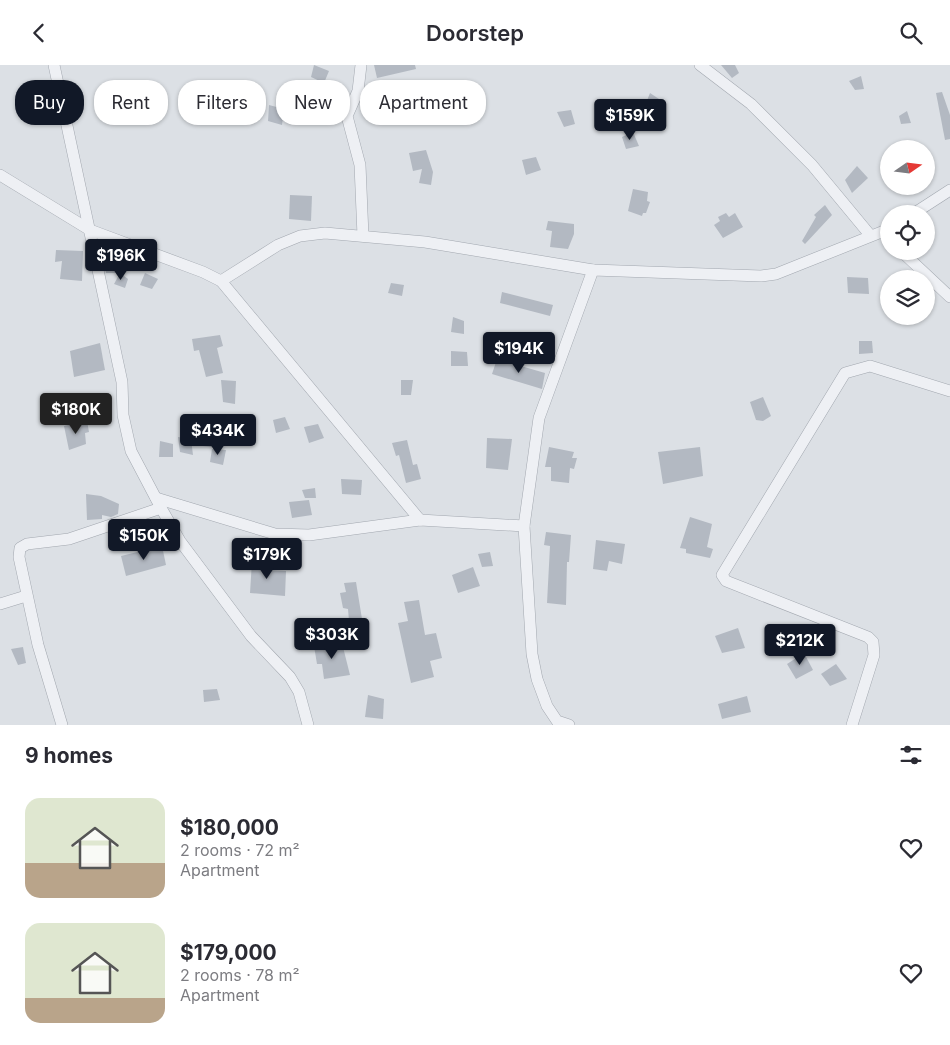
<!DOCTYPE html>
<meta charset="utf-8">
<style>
:root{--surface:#fff;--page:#f7f7f7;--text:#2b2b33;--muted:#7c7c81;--accent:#111827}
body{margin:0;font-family:Inter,sans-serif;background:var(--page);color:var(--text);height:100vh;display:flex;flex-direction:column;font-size:19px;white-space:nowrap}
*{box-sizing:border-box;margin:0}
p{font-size:16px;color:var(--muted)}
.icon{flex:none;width:28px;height:28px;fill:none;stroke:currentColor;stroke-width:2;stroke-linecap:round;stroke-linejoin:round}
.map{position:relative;height:660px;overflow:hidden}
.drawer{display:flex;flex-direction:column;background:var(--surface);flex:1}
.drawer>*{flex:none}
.banner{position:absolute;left:15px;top:15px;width:500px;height:45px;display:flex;gap:10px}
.needle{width:32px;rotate:76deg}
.controls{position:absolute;left:880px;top:75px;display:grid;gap:10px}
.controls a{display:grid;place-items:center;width:55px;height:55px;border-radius:50%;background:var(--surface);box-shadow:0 1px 4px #0004;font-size:25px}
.price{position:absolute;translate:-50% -42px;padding:0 11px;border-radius:5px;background:var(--accent);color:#fff;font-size:16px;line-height:32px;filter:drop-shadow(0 1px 2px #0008)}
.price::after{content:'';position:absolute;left:50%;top:30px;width:15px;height:11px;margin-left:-8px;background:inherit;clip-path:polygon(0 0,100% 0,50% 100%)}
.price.active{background:#222;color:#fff}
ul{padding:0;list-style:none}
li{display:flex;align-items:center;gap:15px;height:125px;padding:0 25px}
li span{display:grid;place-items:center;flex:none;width:140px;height:100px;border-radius:15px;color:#555}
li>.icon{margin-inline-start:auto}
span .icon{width:60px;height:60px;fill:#fffc;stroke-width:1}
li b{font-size:21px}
h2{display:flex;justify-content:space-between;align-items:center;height:60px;padding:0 25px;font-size:21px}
.tag{padding:0 18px;border-radius:20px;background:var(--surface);box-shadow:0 1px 4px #0004;font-size:18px;line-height:45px}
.tag.active{background:var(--accent);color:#fff}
header{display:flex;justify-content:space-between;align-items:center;height:65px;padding:0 25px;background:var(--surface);font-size:22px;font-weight:600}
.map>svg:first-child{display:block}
.building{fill:#b3b9c2}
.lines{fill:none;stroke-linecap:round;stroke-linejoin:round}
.minor-casing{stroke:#a2a7af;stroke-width:12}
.minor{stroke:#eef0f4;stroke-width:11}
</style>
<header><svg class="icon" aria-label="back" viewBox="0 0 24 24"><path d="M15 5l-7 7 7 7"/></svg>Doorstep<svg class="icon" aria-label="search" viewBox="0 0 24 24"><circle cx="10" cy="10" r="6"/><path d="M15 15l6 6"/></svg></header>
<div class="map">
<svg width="950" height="660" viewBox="0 0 950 660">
<rect width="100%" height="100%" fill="#dce0e5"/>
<g class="building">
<path d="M 314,0 L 329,6 L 324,18 L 311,12 Z"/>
<path d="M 374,0 L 415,0 L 416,4 L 377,13 Z"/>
<path d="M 721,0 L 735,0 L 739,8 L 732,13 Z"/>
<path d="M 861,11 L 864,24 L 855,25 L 849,16 Z"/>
<path d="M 40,22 L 56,50 L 41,59 L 24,31 Z"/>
<path d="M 942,27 L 950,50 L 950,74 L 945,75 L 936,28 Z"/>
<path d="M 650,28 L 662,36 L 656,43 L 646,38 Z"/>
<path d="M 320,31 L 331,35 L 327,47 L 315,41 Z"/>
<path d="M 269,40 L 284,44 L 282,60 L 268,56 Z"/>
<path d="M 571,45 L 575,59 L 564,62 L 557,47 Z"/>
<path d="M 907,46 L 911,58 L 901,59 L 899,51 Z"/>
<path d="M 633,67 L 639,81 L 626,84 L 622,72 Z"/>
<path d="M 426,85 L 433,107 L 431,120 L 419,118 L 422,104 L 413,106 L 409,88 Z"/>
<path d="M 536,92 L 541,105 L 526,110 L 522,95 Z"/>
<path d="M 857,101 L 868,113 L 852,128 L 845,115 Z"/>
<path d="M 633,124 L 648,127 L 647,136 L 650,137 L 646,148 L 643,148 L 642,151 L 628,146 Z"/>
<path d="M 290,130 L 312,131 L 311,156 L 289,154 Z"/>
<path d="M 825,140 L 832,150 L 805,179 L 802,176 L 816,152 L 814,150 Z"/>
<path d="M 726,148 L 729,152 L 735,148 L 743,162 L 723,173 L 714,160 L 720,156 L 718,152 Z"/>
<path d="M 548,156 L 574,159 L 574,169 L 568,184 L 550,182 L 552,166 L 546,165 Z"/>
<path d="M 56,185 L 83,186 L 82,216 L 60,214 L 62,196 L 55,197 Z"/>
<path d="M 103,189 L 115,189 L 117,208 L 106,208 Z"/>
<path d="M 120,208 L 128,214 L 125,223 L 114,219 Z"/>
<path d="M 145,208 L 158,214 L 152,224 L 140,220 Z"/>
<path d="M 847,212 L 868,213 L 869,229 L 848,228 Z"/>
<path d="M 391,218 L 404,220 L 402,231 L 388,228 Z"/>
<path d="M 502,227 L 553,240 L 550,251 L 500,238 Z"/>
<path d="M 453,252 L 464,256 L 464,269 L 451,267 Z"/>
<path d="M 220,270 L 223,281 L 217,283 L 223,308 L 206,312 L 199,285 L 194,286 L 192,274 Z"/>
<path d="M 859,276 L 872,276 L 873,288 L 859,289 Z"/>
<path d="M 100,278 L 105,305 L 74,312 L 70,286 Z"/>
<path d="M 451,286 L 467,287 L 468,301 L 451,301 Z"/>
<path d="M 497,294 L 545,308 L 542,324 L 492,309 Z"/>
<path d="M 221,315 L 236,316 L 235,339 L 223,337 Z"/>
<path d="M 401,315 L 413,315 L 411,330 L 401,330 Z"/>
<path d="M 763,332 L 771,351 L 763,356 L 756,355 L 750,337 Z"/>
<path d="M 285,352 L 290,364 L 276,368 L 273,355 Z"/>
<path d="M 87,356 L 89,367 L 85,368 L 86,379 L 69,385 L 64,361 Z"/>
<path d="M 318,359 L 324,373 L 309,378 L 304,362 Z"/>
<path d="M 204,370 L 215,371 L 213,382 L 203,381 Z"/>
<path d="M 178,372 L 191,374 L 193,390 L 180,387 Z"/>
<path d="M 487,373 L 512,374 L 508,405 L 486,403 Z"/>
<path d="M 407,375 L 413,400 L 417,399 L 421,414 L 406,418 L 399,390 L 396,391 L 392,378 Z"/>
<path d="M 160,376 L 173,379 L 173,392 L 159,392 Z"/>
<path d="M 549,382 L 574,387 L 572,393 L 577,393 L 574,404 L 570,403 L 569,418 L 551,416 L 551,402 L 545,402 Z"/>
<path d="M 700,382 L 703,411 L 663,419 L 658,387 Z"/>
<path d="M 212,384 L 226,385 L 223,400 L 210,397 Z"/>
<path d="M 341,414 L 362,415 L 361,430 L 342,429 Z"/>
<path d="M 315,423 L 316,433 L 305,433 L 302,425 Z"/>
<path d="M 86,429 L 101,431 L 119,439 L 118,449 L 111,452 L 102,450 L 102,454 L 87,455 Z"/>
<path d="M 309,435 L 312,450 L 292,453 L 289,437 Z"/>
<path d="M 690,452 L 712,459 L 707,482 L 713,484 L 710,493 L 686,488 L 686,484 L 680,483 Z"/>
<path d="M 546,467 L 571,470 L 569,497 L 567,497 L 566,540 L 547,538 L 550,481 L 544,480 Z"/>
<path d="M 596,475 L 625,479 L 622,499 L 609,496 L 607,506 L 593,504 Z"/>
<path d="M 162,481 L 166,500 L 126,511 L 121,491 Z"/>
<path d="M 490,487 L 493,501 L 482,502 L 478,489 Z"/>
<path d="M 252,496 L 267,498 L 267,505 L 286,506 L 285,531 L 250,528 Z"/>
<path d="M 473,502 L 480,521 L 458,528 L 452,510 Z"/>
<path d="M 356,517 L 362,554 L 349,556 L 348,544 L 343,543 L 340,528 L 346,527 L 344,518 Z"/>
<path d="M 419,535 L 425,570 L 436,568 L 442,593 L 430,596 L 434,612 L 411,618 L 398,558 L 408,556 L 404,537 Z"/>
<path d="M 738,563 L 745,583 L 722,588 L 715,571 Z"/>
<path d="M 342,578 L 350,610 L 324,614 L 322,599 L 317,599 L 314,581 Z"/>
<path d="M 23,582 L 26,598 L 18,600 L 11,584 Z"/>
<path d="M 804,588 L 813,605 L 796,614 L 787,599 Z"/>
<path d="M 836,599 L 847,614 L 830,621 L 821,609 Z"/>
<path d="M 217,624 L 220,635 L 204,637 L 203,625 Z"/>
<path d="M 368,630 L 384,634 L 383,654 L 365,652 Z"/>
<path d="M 747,631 L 751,647 L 722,654 L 718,639 Z"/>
</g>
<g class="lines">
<defs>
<g id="minor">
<path d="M 54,0 L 122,317 L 123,350 L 131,386 L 161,443 L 180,476 L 251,571 L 290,612 L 299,627 L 308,660"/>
<path d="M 361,0 L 358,26 L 347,51 L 360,100 L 363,171"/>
<path d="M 700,0 L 751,39 L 812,100 L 870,170"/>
<path d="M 0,110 L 90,165 L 203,207 L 221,216 L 420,455"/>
<path d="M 913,149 L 950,125"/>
<path d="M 901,186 L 950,232"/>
<path d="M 221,216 L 278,180 L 300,171 L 325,168 L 425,177 L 593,205"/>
<path d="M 156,433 L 275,469 L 309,470 L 420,455 L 524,461"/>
<path d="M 0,539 L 26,531"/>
<path d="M 62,660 L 38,580 L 19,492 L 20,483 L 27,479 L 69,474 L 161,443"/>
<path d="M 569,660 L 557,656 L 547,641 L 537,614 L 532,589 L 524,461 L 539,353 L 593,205 L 761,211 L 776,209 L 889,164"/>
<path d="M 852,660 L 874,590 L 873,577 L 868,572 L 726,516 L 722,510 L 845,308 L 870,301 L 950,326"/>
</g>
</defs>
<use href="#minor" class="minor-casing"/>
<use href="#minor" class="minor"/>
</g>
</svg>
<div class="controls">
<a><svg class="needle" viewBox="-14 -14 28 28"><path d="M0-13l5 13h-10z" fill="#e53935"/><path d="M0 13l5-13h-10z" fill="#7c7c81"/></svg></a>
<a><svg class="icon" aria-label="locate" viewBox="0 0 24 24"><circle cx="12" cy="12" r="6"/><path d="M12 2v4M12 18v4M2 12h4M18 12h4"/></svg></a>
<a><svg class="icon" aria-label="layers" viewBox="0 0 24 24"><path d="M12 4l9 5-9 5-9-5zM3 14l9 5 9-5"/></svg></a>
</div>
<b class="price" style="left:630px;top:76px">$159K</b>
<b class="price" style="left:121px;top:216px">$196K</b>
<b class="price" style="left:519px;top:309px">$194K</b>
<b class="price active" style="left:76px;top:370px">$180K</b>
<b class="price" style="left:218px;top:391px">$434K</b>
<b class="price" style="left:144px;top:496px">$150K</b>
<b class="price" style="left:267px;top:515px">$179K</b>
<b class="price" style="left:332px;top:595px">$303K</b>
<b class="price" style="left:800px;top:601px">$212K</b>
<div class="banner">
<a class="tag active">Buy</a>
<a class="tag">Rent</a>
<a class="tag">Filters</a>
<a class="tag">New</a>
<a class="tag">Apartment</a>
</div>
</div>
<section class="drawer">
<h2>9 homes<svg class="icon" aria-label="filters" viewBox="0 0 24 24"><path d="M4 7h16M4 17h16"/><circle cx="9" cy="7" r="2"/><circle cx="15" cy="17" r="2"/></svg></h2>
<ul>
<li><span style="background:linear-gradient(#dfe7d0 65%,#b9a48a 0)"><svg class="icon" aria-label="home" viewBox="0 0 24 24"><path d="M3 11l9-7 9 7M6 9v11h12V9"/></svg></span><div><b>$180,000</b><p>2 rooms · 72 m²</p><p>Apartment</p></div><svg class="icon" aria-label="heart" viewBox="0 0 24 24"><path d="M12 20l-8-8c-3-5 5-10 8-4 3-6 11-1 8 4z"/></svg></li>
<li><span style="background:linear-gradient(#dfe7d0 75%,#b9a48a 0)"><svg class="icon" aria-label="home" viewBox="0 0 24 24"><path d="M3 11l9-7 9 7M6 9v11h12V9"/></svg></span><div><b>$179,000</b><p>2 rooms · 78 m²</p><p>Apartment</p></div><svg class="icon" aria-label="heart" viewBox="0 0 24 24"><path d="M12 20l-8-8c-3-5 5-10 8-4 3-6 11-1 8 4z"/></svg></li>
</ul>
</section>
